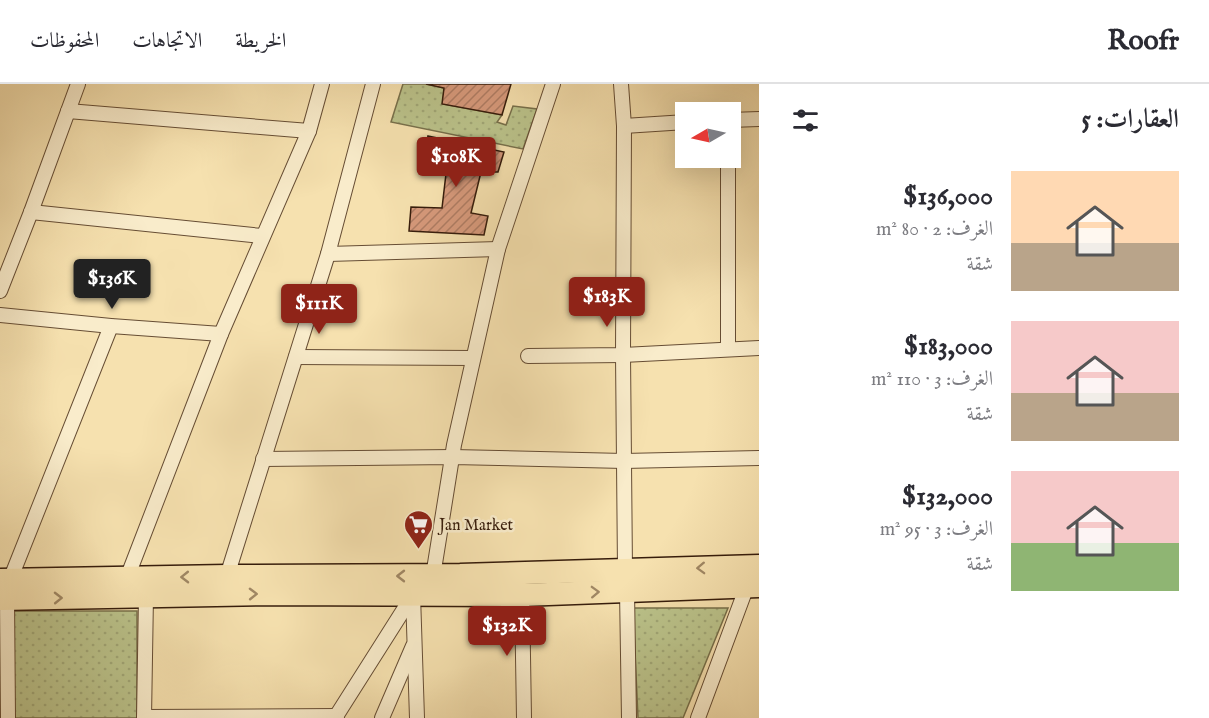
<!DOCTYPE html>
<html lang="ar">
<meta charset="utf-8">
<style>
:root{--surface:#fff;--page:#f7f7f7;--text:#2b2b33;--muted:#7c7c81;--line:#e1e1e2;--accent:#8f2418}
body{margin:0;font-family:"IM FELL English",Amiri,serif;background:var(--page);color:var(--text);direction:rtl;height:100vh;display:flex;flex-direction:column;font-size:22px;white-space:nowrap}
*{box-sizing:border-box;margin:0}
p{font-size:20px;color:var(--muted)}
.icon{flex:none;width:33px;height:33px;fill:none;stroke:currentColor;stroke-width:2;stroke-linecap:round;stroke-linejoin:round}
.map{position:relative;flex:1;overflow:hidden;direction:ltr}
.drawer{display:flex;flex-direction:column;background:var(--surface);width:450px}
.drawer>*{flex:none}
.needle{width:39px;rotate:261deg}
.controls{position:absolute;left:675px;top:18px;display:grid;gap:12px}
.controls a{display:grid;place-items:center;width:66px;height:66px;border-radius:0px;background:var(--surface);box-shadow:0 6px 24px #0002;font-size:30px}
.price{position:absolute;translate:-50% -51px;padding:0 14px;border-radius:6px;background:var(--accent);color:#fff;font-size:20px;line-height:39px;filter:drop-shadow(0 2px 3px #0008)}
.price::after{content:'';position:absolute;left:50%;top:36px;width:18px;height:14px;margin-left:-9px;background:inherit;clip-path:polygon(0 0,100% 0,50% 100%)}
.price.current{background:#222;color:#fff}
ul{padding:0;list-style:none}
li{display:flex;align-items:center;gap:18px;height:150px;padding:0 30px}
li span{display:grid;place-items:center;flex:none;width:168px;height:120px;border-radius:0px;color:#555}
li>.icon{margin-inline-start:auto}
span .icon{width:72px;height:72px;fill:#fffc;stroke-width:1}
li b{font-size:26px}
h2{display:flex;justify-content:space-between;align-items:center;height:72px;padding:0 30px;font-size:26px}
header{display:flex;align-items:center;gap:36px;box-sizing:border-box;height:84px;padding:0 30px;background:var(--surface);border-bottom:2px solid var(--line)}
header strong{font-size:28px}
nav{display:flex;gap:33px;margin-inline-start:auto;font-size:21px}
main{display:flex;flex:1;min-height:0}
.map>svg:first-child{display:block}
.park{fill:url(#park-dots);stroke:#78704b;stroke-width:1.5}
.building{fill:url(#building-hatch);stroke:#361c0b;stroke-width:1.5}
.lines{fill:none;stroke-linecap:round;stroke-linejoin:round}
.minor-casing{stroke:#664d34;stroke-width:16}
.primary-casing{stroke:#361c0b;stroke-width:25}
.minor{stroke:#f9eccb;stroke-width:14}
.primary{stroke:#f6e1af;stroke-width:22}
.oneway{stroke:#a08865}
.labels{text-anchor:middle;stroke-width:5;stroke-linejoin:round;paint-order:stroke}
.poi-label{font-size:16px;fill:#361c0b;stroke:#f9eccb;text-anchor:start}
</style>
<header>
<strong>Roofr</strong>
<nav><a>الخريطة</a><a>الاتجاهات</a><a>المحفوظات</a></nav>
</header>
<main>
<section class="drawer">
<h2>العقارات: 5<svg class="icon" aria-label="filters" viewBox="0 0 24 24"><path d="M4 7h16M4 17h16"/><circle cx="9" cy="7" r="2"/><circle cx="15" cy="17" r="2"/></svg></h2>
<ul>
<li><span style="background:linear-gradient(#ffd9b3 60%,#b9a48a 0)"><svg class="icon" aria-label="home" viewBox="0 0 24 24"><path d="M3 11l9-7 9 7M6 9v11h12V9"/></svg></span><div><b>$136,000</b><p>الغرف: 2 · 80 m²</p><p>شقة</p></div></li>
<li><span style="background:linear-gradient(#f6c9c9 60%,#b9a48a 0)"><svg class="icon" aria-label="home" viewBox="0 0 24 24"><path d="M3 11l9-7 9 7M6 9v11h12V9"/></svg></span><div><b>$183,000</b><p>الغرف: 3 · 110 m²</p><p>شقة</p></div></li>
<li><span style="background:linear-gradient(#f6c9c9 60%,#8fb573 0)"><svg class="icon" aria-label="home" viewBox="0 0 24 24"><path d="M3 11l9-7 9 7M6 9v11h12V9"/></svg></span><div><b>$132,000</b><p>الغرف: 3 · 95 m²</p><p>شقة</p></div></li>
</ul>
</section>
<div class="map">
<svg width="759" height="634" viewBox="0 0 759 634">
<defs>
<pattern id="park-dots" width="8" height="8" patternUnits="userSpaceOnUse" patternTransform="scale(1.5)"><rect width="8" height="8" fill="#bbc38b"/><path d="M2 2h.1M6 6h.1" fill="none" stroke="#a1a777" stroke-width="1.8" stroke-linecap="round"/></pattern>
<pattern id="building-hatch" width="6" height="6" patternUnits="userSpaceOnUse" patternTransform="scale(1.5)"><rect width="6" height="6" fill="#d6997b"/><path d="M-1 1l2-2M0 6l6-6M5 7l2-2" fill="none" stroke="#ae7c63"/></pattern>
</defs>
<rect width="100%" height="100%" fill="#f6e1af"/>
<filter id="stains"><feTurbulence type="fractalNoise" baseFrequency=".00333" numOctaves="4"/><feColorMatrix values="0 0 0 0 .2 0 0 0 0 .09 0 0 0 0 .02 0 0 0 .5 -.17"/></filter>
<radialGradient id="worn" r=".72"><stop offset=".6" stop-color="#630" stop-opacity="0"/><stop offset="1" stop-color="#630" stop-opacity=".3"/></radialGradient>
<g class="park">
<path d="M 403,0 L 426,0 L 444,4 L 443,20 L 502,31 L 497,38 L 506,41 L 513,22 L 537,25 L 523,65 L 391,38 Z"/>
<path d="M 633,524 L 728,524 L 683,634 L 638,634 Z"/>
<path d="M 13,527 L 137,527 L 137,634 L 14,634 Z"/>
</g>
<g class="building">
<path d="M 426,0 L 511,0 L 502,31 L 442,20 L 444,4 Z"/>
<path d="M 428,52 L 504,68 L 498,88 L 481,88 L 471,129 L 488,132 L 484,151 L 409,147 L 411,123 L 442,124 L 447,81 L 423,76 Z"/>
</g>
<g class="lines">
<defs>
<g id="minor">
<path d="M 621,0 L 624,42 L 623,271 L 625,486"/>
<path d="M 68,27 L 309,47"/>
<path d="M 730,36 L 759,35"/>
<path d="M 624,42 L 686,38"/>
<path d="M 728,74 L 728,265"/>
<path d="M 31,128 L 262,152"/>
<path d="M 328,170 L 498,165"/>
<path d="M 0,207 L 31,128 L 78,0"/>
<path d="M 0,231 L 111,242 L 221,250"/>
<path d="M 528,272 L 623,271 L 759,264"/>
<path d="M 296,273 L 473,274"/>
<path d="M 263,375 L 453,373 L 624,377 L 759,374"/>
<path d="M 227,492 L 328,170 L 373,0"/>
<path d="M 433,492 L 454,361 L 498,165 L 553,0"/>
<path d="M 127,494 L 221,250 L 309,47 L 322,0"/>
<path d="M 10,496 L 111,242"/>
<path d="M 627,507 L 629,634"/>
<path d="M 413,511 L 417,634"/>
<path d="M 522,511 L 524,634"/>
<path d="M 7,515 L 8,634"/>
<path d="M 144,633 L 337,632"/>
<path d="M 144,634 L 146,512"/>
<path d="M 335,634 L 413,511"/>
<path d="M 382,634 L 413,562"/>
<path d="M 698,634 L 747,502"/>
</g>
<g id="primary">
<path d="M 0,496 L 227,492 L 460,491 L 759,482"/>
<path d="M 0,515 L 268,510 L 522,511 L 759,502"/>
</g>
</defs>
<use href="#minor" class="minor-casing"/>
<use href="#primary" class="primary-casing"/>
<use href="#minor" class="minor"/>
<use href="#primary" class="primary"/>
</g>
<defs><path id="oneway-chevron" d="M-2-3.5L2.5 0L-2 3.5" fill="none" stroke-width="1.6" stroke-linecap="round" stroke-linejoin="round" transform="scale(1.5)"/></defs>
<g class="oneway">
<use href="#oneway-chevron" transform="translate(701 484) rotate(178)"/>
<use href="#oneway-chevron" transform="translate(401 492) rotate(180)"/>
<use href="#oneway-chevron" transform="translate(185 493) rotate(179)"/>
<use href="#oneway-chevron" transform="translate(595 508) rotate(-2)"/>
<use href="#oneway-chevron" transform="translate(253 510) rotate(-1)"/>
<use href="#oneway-chevron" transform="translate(58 514) rotate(-1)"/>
</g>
<defs>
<symbol id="supermarket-pin" viewBox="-11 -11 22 30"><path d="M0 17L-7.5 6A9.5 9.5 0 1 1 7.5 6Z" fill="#8f2418" stroke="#f9eccb"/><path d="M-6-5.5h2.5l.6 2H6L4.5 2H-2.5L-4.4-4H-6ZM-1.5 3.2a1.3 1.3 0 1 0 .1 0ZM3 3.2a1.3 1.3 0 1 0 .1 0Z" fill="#fff"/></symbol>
</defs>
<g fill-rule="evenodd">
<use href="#supermarket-pin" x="402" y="424" width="33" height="45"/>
</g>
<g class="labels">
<g class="poi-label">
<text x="439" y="446">Jan Market</text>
</g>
</g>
<rect width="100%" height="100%" filter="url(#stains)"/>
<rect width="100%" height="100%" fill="url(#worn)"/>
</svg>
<div class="controls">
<a><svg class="needle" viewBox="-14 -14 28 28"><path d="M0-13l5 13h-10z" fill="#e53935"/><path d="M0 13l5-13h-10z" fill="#7c7c81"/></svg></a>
</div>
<b class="price" style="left:456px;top:104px">$108K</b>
<b class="price current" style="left:112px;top:226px">$136K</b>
<b class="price" style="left:607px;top:244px">$183K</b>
<b class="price" style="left:319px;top:251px">$111K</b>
<b class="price" style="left:507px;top:573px">$132K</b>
</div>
</main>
